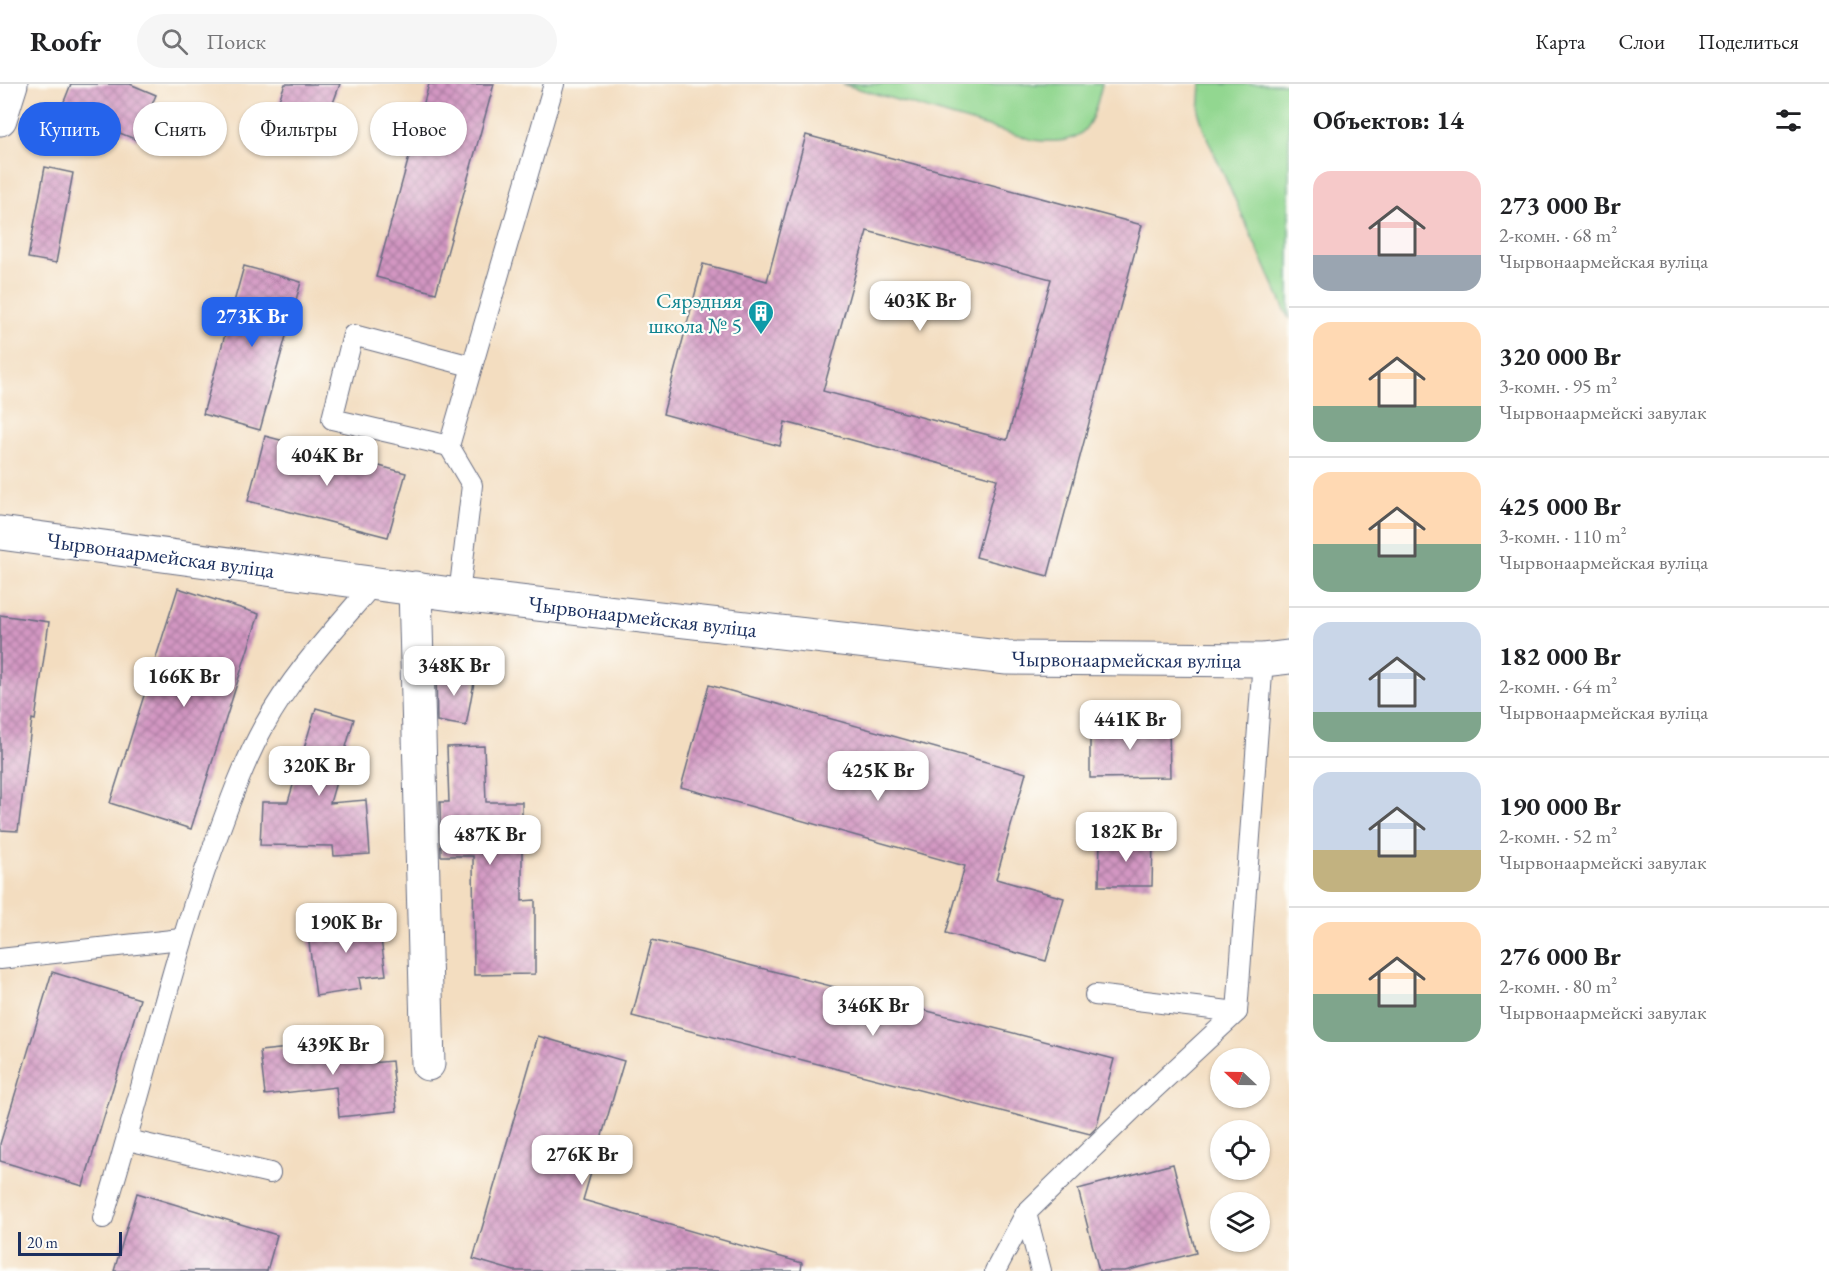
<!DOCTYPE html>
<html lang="ru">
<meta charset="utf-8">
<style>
:root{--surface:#fff;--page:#f6f6f6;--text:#202124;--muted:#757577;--line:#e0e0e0;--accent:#2563eb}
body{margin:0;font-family:"EB Garamond",serif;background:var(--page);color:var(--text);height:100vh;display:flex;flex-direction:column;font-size:22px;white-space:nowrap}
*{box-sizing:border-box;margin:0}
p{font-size:20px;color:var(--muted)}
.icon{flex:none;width:33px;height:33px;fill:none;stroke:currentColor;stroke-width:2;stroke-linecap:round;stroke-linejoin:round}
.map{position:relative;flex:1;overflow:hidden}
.sheet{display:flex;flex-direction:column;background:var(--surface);width:540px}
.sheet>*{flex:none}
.hud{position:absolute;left:18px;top:18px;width:570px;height:54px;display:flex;gap:12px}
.needle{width:39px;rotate:292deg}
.controls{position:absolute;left:1210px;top:964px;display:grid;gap:12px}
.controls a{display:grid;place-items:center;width:60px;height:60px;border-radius:50%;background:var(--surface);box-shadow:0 2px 4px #0004;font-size:30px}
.scale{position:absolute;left:18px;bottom:15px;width:104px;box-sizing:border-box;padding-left:6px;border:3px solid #1b2f5e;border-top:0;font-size:16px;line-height:21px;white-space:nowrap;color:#1b2f5e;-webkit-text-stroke:4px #fdfcf7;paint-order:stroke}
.price{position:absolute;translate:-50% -51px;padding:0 14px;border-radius:12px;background:#fff;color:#222;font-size:20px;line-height:39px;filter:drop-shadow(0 2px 3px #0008)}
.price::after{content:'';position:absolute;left:50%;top:36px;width:18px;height:14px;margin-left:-9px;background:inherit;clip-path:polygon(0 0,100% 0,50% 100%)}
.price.selected{background:var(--accent);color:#fff}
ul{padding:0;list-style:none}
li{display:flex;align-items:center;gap:18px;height:150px;padding:0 24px}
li+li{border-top:2px solid var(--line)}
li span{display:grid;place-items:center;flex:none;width:168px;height:120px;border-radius:18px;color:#555}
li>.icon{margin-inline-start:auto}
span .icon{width:72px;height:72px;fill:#fffc;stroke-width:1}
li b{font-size:26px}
h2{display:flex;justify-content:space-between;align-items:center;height:72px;padding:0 24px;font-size:26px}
.pill{padding:0 21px;border-radius:27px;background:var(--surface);box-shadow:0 2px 4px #0004;font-size:21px;line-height:54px}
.pill.selected{background:var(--accent);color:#fff}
header{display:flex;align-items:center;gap:36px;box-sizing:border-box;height:84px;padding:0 30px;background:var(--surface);border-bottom:2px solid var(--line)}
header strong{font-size:28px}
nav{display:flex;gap:33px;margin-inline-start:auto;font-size:21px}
.search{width:420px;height:54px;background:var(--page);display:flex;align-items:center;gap:15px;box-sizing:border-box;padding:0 21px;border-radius:33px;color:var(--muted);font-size:22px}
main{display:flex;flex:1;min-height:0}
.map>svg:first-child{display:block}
.green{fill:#92d790;stroke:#568377;stroke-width:1.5}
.building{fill:url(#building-cross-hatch);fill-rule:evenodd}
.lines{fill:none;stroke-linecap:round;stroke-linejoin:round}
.lane-casing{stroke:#676c80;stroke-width:22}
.street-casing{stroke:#676c80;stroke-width:35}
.secondary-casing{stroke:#676c80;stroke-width:35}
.lane{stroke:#fff;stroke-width:20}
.street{stroke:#fff;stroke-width:33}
.secondary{stroke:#fff;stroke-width:33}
.labels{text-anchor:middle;stroke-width:4.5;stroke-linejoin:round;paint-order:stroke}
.culture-label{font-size:22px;fill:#0d838f;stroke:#fdfcf7;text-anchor:end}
.street-label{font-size:22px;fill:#1b2f5e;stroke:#fdfcf7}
</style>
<header>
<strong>Roofr</strong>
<div class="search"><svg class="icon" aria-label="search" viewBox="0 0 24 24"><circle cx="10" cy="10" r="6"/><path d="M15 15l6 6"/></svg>Поиск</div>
<nav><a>Карта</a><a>Слои</a><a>Поделиться</a></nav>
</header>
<main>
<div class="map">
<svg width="1289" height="1187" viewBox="0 0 1289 1187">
<defs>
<pattern id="building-cross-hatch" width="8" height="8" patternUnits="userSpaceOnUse" patternTransform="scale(1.5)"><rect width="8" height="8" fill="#d397c2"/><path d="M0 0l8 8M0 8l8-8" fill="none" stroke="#aa7ca1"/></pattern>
</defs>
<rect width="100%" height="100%" fill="#fdfcf7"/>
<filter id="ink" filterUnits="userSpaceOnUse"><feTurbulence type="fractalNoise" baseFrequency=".0167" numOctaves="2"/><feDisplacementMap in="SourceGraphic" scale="12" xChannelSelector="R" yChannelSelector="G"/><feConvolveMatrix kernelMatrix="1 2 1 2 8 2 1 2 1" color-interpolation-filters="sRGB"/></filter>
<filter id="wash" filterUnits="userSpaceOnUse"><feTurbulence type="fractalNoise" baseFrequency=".008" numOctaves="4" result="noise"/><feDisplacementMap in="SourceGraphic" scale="24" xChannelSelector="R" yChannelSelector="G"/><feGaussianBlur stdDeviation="1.35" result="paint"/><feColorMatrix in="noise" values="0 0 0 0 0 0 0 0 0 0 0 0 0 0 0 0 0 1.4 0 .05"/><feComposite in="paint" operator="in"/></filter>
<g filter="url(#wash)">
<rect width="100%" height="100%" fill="#f3ddc0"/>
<g class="green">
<path d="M 842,0 L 1102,0 C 1091,46 1085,62 1033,56 Z"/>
<path d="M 1201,0 L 1289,0 L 1289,235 L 1205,49 L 1199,30 Z"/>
</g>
<g id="blocks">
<g class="building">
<path d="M 71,0 L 130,0 L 156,11 L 137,56 L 61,25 Z"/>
<path d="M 285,0 L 340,0 L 317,63 L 268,45 Z"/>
<path d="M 429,0 L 494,0 L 436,209 L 376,193 Z"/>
<path d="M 806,51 L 1142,141 L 1048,492 L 976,473 L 997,395 L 785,338 L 780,362 L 663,330 L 703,180 L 767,197 ZM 867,147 L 1051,195 L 1007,356 L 823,307 Z"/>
<path d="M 45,83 L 73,89 L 56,179 L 28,174 Z"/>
<path d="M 244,182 L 301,198 L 260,346 L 203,330 Z"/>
<path d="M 265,352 L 406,389 L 388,453 L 248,417 Z"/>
<path d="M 178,504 L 259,530 L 191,745 L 110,719 Z"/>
<path d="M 0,531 L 49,538 L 35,636 L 32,635 L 18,747 L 0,746 Z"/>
<path d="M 436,586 L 475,593 L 466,642 L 437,637 Z"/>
<path d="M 709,601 L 1026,689 L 996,795 L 1064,814 L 1046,877 L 946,849 L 965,782 L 681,703 Z"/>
<path d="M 316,624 L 354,635 L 330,719 L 366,716 L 370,770 L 334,772 L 333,762 L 260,761 L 262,718 L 288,718 Z"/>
<path d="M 1090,641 L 1169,641 L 1170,693 L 1090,694 Z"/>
<path d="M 484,662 L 486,718 L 522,718 L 522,817 L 535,816 L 535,890 L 474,891 L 473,772 L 441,772 L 440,718 L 449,718 L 447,663 Z"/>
<path d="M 1100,755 L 1153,756 L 1152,802 L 1099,802 Z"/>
<path d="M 363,830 L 363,836 L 378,834 L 386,891 L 359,894 L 361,905 L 316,912 L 308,851 L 323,849 L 321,835 Z"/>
<path d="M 652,856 L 1114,975 L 1096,1044 L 1090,1050 L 632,932 Z"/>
<path d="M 52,888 L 140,915 L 83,1102 L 0,1077 L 0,1060 Z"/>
<path d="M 538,952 L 624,977 L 583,1116 L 802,1179 L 801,1187 L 514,1187 L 473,1175 Z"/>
<path d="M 368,956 L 370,979 L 392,977 L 397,1027 L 339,1033 L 336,1003 L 265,1011 L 260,967 Z"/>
<path d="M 1173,1080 L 1196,1169 L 1125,1187 L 1099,1187 L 1078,1105 Z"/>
<path d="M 137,1109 L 277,1151 L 267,1187 L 114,1187 Z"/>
</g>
</g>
</g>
<g filter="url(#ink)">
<use href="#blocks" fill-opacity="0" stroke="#676c80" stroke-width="1.5"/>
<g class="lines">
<defs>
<g id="lane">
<path d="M 449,362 L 332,335 L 353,251 L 471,282"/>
<path d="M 459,511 L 472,401 L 449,362 L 554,0"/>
<path d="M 0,875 L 181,855"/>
<path d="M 1095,911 L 1237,928"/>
<path d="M 128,1056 L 270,1089"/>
<path d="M 103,1134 C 142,1011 169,885 213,764 C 228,723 243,680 264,642 C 293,589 336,544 375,498"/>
<path d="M 995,1187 L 1026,1129"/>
<path d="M 1041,1187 L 1026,1129 L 1138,1020 L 1237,928 L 1263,576"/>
</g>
<g id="street">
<path id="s1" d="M 0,449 L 459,511 L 1007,574 L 1263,576 L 1289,573"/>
<path d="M 415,504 L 428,980"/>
</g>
<path id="secondary" d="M 0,35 L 11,0"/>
</defs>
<use href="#lane" class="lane-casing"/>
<use href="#street" class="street-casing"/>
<use href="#secondary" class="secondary-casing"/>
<use href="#lane" class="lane"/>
<use href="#street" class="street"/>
<use href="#secondary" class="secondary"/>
</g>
</g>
<defs>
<symbol id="building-pin" viewBox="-11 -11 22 30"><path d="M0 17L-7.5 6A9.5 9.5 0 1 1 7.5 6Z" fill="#0f9aa8" stroke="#fdfcf7"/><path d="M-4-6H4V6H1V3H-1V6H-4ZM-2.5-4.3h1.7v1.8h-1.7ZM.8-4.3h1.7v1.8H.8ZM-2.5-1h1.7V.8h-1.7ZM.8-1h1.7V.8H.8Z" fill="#fff"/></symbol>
</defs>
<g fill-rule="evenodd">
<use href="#building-pin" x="746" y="214" width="30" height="40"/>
</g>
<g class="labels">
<g class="culture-label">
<text x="742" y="224">Сярэдняя<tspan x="742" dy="25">школа № 5</tspan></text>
</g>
<g class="street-label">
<text dy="8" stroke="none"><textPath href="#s1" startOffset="162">Чырвонаармейская вуліца</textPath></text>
<text dy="8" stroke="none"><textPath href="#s1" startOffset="648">Чырвонаармейская вуліца</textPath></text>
<text dy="8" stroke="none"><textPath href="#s1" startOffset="1134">Чырвонаармейская вуліца</textPath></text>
</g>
</g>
</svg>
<div class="controls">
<a><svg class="needle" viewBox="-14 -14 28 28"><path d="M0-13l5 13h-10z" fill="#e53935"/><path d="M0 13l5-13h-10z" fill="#757577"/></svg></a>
<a><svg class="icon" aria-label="locate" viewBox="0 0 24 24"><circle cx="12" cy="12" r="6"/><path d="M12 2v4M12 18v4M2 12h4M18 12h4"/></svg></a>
<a><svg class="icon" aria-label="layers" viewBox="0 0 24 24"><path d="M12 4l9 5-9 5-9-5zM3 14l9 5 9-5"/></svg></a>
</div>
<div class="scale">20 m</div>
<b class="price" style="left:920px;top:248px">403K Br</b>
<b class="price selected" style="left:252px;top:264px">273K Br</b>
<b class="price" style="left:327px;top:403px">404K Br</b>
<b class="price" style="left:454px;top:613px">348K Br</b>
<b class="price" style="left:184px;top:624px">166K Br</b>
<b class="price" style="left:1130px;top:667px">441K Br</b>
<b class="price" style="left:319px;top:713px">320K Br</b>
<b class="price" style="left:878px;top:718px">425K Br</b>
<b class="price" style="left:1126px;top:779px">182K Br</b>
<b class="price" style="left:490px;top:782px">487K Br</b>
<b class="price" style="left:346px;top:870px">190K Br</b>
<b class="price" style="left:873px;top:953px">346K Br</b>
<b class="price" style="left:333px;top:992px">439K Br</b>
<b class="price" style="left:582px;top:1102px">276K Br</b>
<div class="hud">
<a class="pill selected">Купить</a>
<a class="pill">Снять</a>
<a class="pill">Фильтры</a>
<a class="pill">Новое</a>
</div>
</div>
<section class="sheet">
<h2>Объектов: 14<svg class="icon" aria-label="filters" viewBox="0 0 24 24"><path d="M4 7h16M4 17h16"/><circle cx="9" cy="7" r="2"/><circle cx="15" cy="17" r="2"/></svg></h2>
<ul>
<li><span style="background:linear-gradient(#f6c9c9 70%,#9aa5b1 0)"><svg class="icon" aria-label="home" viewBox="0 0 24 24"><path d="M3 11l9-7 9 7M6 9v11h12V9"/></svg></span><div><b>273 000 Br</b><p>2-комн. · 68 m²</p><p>Чырвонаармейская вуліца</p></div></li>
<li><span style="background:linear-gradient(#ffd9b3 70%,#7fa58c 0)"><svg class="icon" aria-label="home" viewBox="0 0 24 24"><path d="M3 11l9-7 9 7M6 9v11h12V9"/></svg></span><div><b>320 000 Br</b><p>3-комн. · 95 m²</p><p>Чырвонаармейскі завулак</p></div></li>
<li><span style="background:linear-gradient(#ffd9b3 60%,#7fa58c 0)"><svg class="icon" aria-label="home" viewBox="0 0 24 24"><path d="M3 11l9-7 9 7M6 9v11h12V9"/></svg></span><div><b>425 000 Br</b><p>3-комн. · 110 m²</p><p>Чырвонаармейская вуліца</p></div></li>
<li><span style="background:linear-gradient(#c9d6e8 75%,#7fa58c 0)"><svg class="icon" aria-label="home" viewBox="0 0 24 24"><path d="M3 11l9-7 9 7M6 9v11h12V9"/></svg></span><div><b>182 000 Br</b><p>2-комн. · 64 m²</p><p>Чырвонаармейская вуліца</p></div></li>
<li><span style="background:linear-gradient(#c9d6e8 65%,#c2b280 0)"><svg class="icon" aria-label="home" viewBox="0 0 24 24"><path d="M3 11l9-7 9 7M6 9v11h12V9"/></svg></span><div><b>190 000 Br</b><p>2-комн. · 52 m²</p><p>Чырвонаармейскі завулак</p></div></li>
<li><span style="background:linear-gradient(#ffd9b3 60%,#7fa58c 0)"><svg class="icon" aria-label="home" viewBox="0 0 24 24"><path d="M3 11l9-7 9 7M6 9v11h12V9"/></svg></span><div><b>276 000 Br</b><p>2-комн. · 80 m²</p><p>Чырвонаармейскі завулак</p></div></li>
</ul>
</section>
</main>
